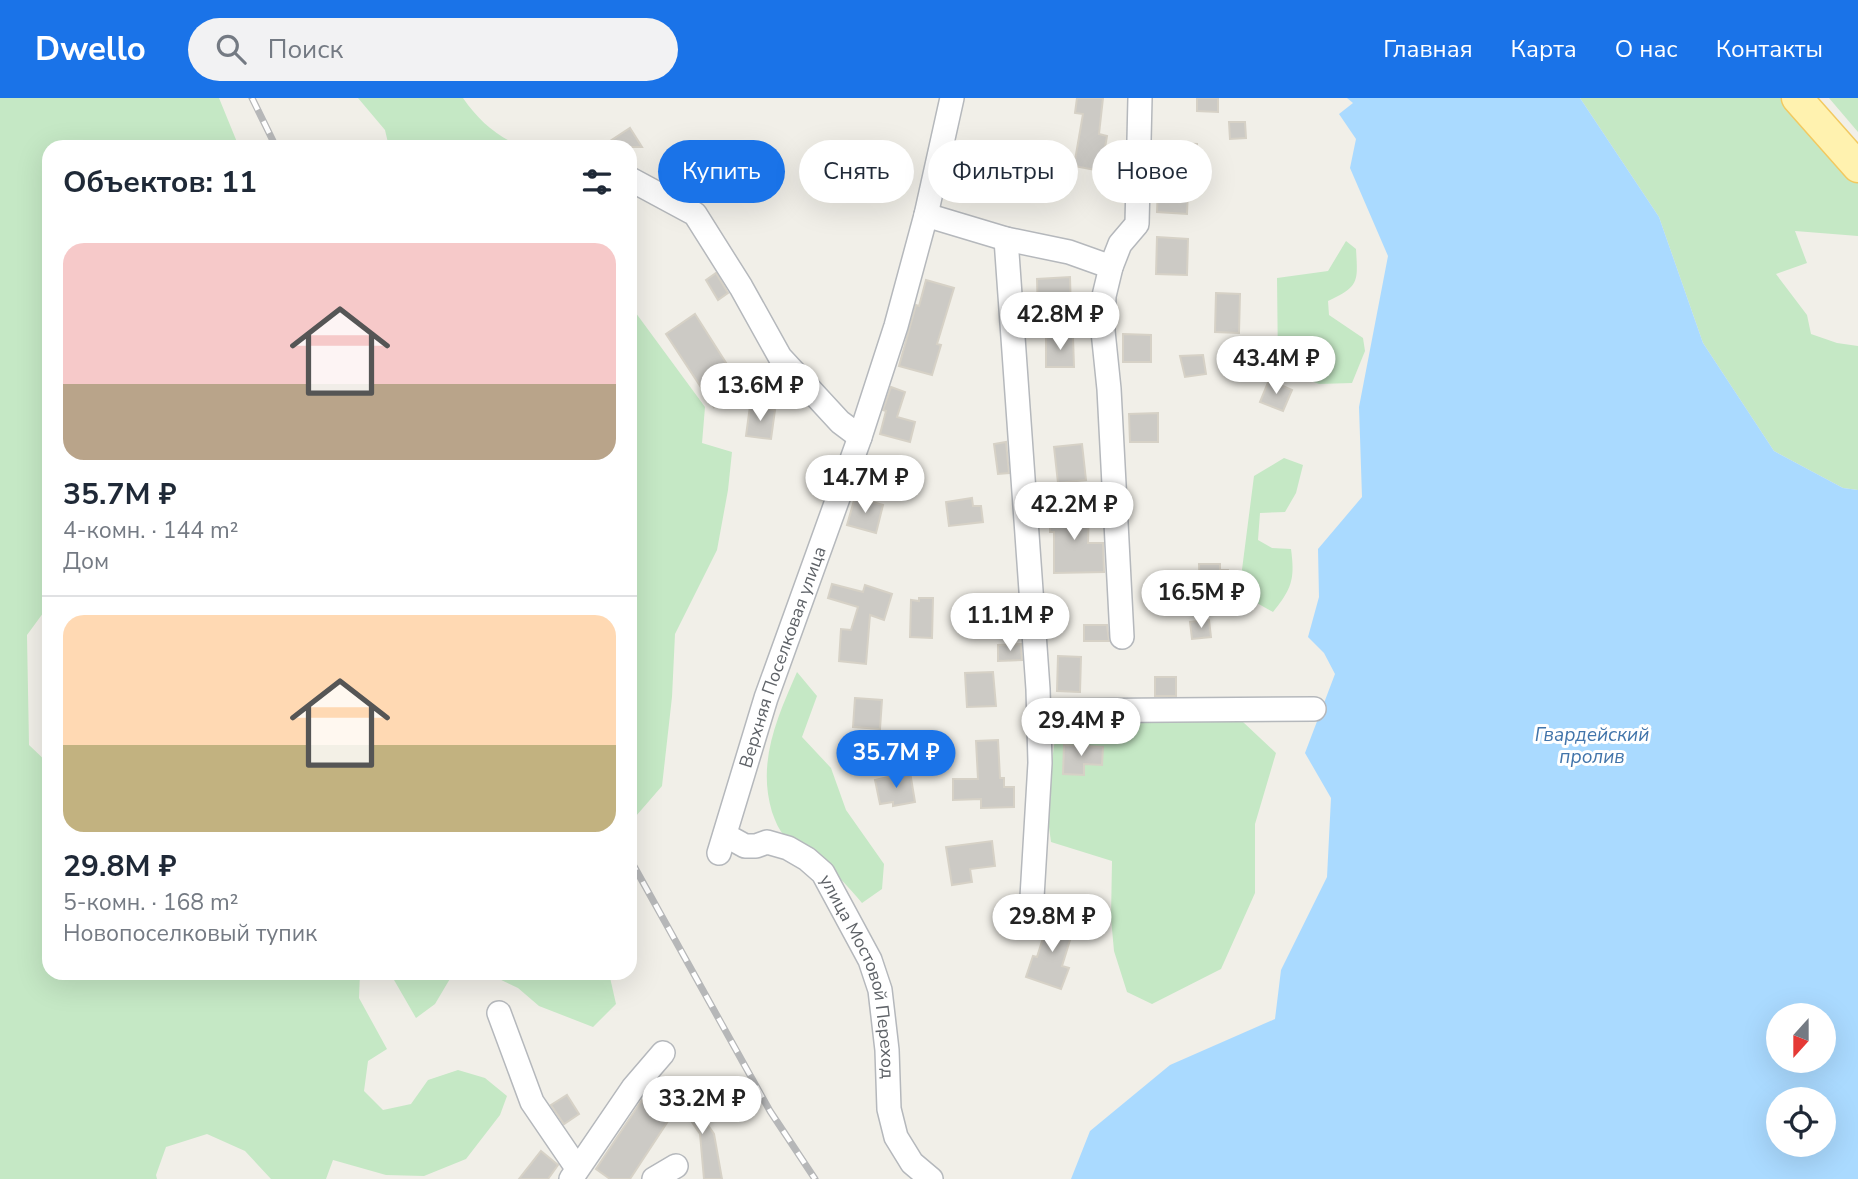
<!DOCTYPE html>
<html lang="ru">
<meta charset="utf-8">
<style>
:root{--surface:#fff;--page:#f2f2f3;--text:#1f2937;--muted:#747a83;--line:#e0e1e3;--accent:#1a73e8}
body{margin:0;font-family:"Nunito Sans",sans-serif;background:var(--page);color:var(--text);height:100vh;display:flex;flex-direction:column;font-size:26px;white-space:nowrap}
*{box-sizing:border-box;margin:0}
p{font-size:23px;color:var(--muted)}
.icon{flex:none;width:38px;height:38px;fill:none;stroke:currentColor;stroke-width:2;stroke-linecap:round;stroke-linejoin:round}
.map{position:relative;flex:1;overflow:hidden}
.details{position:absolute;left:42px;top:42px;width:595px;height:840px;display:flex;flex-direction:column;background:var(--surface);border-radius:21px;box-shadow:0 7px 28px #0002}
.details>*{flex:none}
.guide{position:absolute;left:658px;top:42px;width:665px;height:63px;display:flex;gap:14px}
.needle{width:46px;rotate:201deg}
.tools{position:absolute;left:1766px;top:905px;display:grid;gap:14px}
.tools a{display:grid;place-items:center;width:70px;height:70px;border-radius:50%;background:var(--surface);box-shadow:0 7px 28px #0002;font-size:35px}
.price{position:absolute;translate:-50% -60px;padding:0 16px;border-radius:24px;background:#fff;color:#222;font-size:23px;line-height:46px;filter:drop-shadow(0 2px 4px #0008)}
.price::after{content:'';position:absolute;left:50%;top:42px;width:21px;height:16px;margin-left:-10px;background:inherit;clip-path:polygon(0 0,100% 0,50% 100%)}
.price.selected{background:var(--accent);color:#fff}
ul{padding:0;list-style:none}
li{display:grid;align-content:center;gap:14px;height:371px;padding:0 21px}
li+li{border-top:2px solid var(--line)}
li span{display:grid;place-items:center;height:217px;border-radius:21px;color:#555}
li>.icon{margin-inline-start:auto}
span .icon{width:126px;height:126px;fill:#fffc;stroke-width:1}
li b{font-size:30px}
h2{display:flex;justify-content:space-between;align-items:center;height:84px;padding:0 21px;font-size:30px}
.pill{padding:0 24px;border-radius:32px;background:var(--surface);box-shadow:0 7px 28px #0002;font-size:24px;line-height:63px}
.pill.selected{background:var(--accent);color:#fff}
header{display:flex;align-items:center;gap:42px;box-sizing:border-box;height:98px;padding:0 35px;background:var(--accent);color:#fff}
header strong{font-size:33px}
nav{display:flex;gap:38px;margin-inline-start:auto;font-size:24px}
.search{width:490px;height:63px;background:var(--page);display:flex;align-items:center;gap:18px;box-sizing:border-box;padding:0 24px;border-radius:38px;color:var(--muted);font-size:26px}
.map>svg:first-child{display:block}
.green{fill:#c5e8c5}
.water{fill:#aadaff;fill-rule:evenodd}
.building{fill:#cccac5;stroke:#d6d1c6;stroke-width:2}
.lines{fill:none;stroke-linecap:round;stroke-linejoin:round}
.minor-casing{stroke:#b5b8bc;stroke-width:26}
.major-casing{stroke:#f2c960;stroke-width:33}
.minor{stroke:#fff;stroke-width:23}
.major{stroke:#fff2af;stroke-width:30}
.rail-casing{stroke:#b6b7b8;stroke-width:7}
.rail{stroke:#fff;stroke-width:4.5;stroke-dasharray:13;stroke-linecap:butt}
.labels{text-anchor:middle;stroke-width:6;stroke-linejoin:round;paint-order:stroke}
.street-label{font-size:18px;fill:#5f6368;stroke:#fff}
.water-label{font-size:19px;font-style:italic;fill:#4174aa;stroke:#fff}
</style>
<header>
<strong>Dwello</strong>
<div class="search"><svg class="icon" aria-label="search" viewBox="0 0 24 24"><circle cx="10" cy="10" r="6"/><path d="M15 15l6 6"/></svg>Поиск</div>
<nav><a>Главная</a><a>Карта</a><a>О нас</a><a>Контакты</a></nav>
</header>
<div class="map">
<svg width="1858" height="1081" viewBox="0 0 1858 1081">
<rect width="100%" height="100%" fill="#f1efe8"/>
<g class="green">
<path d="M 0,0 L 219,0 L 239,49 L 49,49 L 49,507 L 27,537 L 29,647 L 49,666 L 49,875 L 360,875 L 359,900 L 387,951 L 368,963 L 364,993 L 383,1012 L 411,1006 L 428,982 L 458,972 L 485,980 L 507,998 L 500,1017 L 466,1061 L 424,1078 L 386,1077 L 333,1062 L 326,1081 L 271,1081 L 245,1053 L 207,1036 L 166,1049 L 156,1077 L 157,1081 L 0,1081 Z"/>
<path d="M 358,0 L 463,0 C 479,23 497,39 523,49 L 389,49 L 385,32 Z"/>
<path d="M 1580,0 L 1792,0 L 1858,79 L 1858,138 L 1795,133 L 1807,165 L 1776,176 L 1807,217 L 1811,236 L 1837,245 L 1858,248 L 1858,392 L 1843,390 L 1774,353 L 1703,245 L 1659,119 Z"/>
<path d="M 1829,0 L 1858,0 L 1858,34 Z"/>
<path d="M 1346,143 L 1356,151 C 1358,185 1359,188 1328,203 L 1329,217 L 1363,240 L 1365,253 L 1352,285 L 1319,286 L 1278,270 L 1277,180 L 1328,173 Z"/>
<path d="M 630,207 L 705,309 L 702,345 L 732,354 L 728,392 L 717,452 L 675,536 L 672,599 L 662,688 L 636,718 L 630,707 Z"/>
<path d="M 1284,360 L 1303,367 L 1296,395 L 1285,414 L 1260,415 L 1258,442 L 1272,450 L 1291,451 C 1295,481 1292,490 1273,514 L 1239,495 L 1254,378 Z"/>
<path d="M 797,574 L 817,598 L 802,639 L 831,670 L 846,712 L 884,766 L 882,791 L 862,805 C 847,787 831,770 812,755 C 804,749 793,745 785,738 C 779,733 775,722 772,714 C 757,664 777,620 797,574 Z"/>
<path d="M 1135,617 L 1243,624 L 1276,655 L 1255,726 L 1255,795 L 1221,871 L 1152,906 L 1127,894 L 1114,853 L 1111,820 L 1112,763 L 1051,744 L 1046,707 L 1057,626 Z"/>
<path d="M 390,875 L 460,875 L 451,879 L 435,906 L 416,920 Z"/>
<path d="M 487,875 L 609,875 L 616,906 L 593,929 L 539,908 L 518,890 Z"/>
</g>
<path class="water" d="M 1347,0 L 1580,0 L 1659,119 L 1703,245 L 1774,353 L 1843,390 L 1858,392 L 1858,1081 L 1071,1081 L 1090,1033 L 1170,967 L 1275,921 L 1281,872 L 1327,779 L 1331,700 L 1305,655 L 1335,576 L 1324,555 L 1308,539 L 1319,499 L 1318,451 L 1362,399 L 1359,309 L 1388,158 L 1350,70 L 1356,41 L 1339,16 L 1353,5 ZM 1778,917 L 1824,917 L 1824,962 L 1778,962 ZM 1778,1001 L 1824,1001 L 1824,1046 L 1778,1046 Z"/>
<g class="building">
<path d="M 1077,0 L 1103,0 L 1099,36 L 1107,38 L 1101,73 L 1074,68 L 1083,16 L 1075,15 Z"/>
<path d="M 1197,0 L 1218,0 L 1218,14 L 1197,13 Z"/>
<path d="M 1229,24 L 1245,24 L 1246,40 L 1230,41 Z"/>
<path d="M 630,30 L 642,49 L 601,49 Z"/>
<path d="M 1175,45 L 1197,46 L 1197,62 L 1175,62 Z"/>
<path d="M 757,70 L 770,89 L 751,102 L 738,83 Z"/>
<path d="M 1158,89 L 1188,90 L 1187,116 L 1157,114 Z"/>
<path d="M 1157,139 L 1188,141 L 1187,177 L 1156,176 Z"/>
<path d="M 716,175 L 728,195 L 718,202 L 706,182 Z"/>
<path d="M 1070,179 L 1071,215 L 1038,216 L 1037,181 Z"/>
<path d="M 926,182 L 954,190 L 937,246 L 941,247 L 932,277 L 899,268 L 916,207 L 919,208 Z"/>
<path d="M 1216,195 L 1240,196 L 1239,235 L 1215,234 Z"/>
<path d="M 695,216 L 742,290 L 714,309 L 666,236 Z"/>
<path d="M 1123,236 L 1151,237 L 1151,264 L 1123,264 Z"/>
<path d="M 1046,239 L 1073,239 L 1074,269 L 1046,269 Z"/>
<path d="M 1203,257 L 1206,276 L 1185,279 L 1180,258 Z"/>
<path d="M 1269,282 L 1292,292 L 1283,313 L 1260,304 Z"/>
<path d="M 891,289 L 905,294 L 897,319 L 915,324 L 910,344 L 880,336 L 886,313 L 883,312 Z"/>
<path d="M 750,308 L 775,312 L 771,341 L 746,338 Z"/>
<path d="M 1158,315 L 1158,344 L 1130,344 L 1129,316 Z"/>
<path d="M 1006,344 L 1009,375 L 998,376 L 994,346 Z"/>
<path d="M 1082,346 L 1086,382 L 1058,385 L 1054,349 Z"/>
<path d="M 855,399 L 883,407 L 876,435 L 847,427 Z"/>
<path d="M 972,400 L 973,408 L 981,408 L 983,424 L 949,428 L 946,404 Z"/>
<path d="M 1050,409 L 1089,409 L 1088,445 L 1103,445 L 1104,474 L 1054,475 L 1054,434 L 1050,434 Z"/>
<path d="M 1199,466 L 1220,466 L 1220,472 L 1228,472 L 1229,490 L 1200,492 Z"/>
<path d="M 832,486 L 863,494 L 865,487 L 892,496 L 884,522 L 870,517 L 866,566 L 839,563 L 841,531 L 851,532 L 858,509 L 828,500 Z"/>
<path d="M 919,500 L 933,500 L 932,540 L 910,539 L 911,502 L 919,503 Z"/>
<path d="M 1209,522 L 1211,539 L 1192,541 L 1190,524 Z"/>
<path d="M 1084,527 L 1107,527 L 1109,543 L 1084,543 Z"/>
<path d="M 1021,546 L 1022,562 L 998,563 L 998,547 Z"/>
<path d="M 1058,558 L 1081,559 L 1080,594 L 1057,593 Z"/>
<path d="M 993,574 L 996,608 L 967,609 L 965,575 Z"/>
<rect x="1155" y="579" width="21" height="19"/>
<path d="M 855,600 L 882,602 L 880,631 L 853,629 Z"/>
<path d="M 998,642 L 1000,680 L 1004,680 L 1004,689 L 1014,689 L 1014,709 L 981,710 L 981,701 L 953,702 L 953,681 L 978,681 L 976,643 Z"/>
<path d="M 1064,647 L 1103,649 L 1102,667 L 1084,666 L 1084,677 L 1063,676 Z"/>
<path d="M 910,674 L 915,704 L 893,708 L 893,704 L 880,706 L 875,682 Z"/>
<path d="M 992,743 L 995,768 L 970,771 L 972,784 L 952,787 L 946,749 Z"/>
<path d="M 1050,818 L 1075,826 L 1062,868 L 1069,870 L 1061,891 L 1026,879 L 1033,858 L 1037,859 Z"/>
<path d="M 680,987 L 714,1036 L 722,1081 L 704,1081 L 700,1036 L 671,993 Z"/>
<path d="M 567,997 L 579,1016 L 564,1026 L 551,1007 Z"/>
<path d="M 642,1002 L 670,1020 L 630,1081 L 610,1081 L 596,1071 Z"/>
<path d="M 541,1053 L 558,1067 L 548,1081 L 519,1081 Z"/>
</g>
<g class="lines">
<defs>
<g id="minor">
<path d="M 630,81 L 695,116 L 741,189 L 780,259 L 840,324 L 860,339"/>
<path d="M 926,117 L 1006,141 L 1069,154 L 1111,169"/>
<path d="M 1006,141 L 1038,591 L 1040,665 L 1031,816"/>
<path d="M 1122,539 L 1109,291 L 1103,233 L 1104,198 L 1111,169 L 1120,146 L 1137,126 L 1140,0"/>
<path d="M 1039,613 L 1314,611"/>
<path id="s1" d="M 725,737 L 745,748 L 756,748 L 767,744 L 788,750 L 807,761 L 823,775 L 870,862 L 880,892 L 887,952 L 889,1011 L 896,1039 L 912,1065 L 931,1081"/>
<path id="s2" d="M 719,755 L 766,600 L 860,339 L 896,228 L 926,117 L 952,0"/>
<path d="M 499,915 L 532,1004 L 577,1070"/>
<path d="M 571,1081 L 633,990 L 663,955"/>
<path d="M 654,1081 L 676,1068"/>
</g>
<path id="major" d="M 1797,0 L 1858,69"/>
</defs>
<use href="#minor" class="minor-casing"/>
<use href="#major" class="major-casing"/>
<use href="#minor" class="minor"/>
<use href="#major" class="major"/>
<defs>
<g id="rail">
<path d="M 252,0 L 276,49"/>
<path d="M 630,761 L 770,1013 L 815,1081"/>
</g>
</defs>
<use href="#rail" class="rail-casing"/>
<use href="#rail" class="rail"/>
</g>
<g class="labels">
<g class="street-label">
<text dy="6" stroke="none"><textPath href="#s2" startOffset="206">Верхняя Поселковая улица</textPath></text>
<text dy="6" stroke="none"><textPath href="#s1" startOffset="222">улица Мостовой Переход</textPath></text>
</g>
<g class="water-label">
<text x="1592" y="643">Гвардейский<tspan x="1592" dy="22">пролив</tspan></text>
</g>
</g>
</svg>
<div class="tools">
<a><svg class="needle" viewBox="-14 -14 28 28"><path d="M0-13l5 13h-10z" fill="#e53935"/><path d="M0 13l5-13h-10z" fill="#747a83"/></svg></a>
<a><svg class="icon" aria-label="locate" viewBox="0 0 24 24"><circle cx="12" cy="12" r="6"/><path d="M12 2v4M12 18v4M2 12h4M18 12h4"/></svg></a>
</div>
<b class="price" style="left:1060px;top:254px">42.8M ₽</b>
<b class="price" style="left:1276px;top:298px">43.4M ₽</b>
<b class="price" style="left:760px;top:325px">13.6M ₽</b>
<b class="price" style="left:865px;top:417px">14.7M ₽</b>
<b class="price" style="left:1074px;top:444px">42.2M ₽</b>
<b class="price" style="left:1201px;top:532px">16.5M ₽</b>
<b class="price" style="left:1010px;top:555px">11.1M ₽</b>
<b class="price" style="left:1081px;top:660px">29.4M ₽</b>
<b class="price selected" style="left:896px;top:692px">35.7M ₽</b>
<b class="price" style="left:1052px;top:856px">29.8M ₽</b>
<b class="price" style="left:702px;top:1038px">33.2M ₽</b>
<div class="guide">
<a class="pill selected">Купить</a>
<a class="pill">Снять</a>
<a class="pill">Фильтры</a>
<a class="pill">Новое</a>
</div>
<section class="details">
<h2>Объектов: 11<svg class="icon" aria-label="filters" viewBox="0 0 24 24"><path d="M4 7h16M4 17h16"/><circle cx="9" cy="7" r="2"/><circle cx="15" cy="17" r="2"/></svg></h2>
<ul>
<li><span style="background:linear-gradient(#f6c9c9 65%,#b9a48a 0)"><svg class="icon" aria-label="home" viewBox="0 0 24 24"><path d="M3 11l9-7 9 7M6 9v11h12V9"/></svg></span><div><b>35.7M ₽</b><p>4-комн. · 144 m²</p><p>Дом</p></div></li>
<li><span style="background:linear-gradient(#ffd9b3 60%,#c2b280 0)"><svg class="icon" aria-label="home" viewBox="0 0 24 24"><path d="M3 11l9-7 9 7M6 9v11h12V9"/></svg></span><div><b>29.8M ₽</b><p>5-комн. · 168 m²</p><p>Новопоселковый тупик</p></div></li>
</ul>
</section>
</div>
